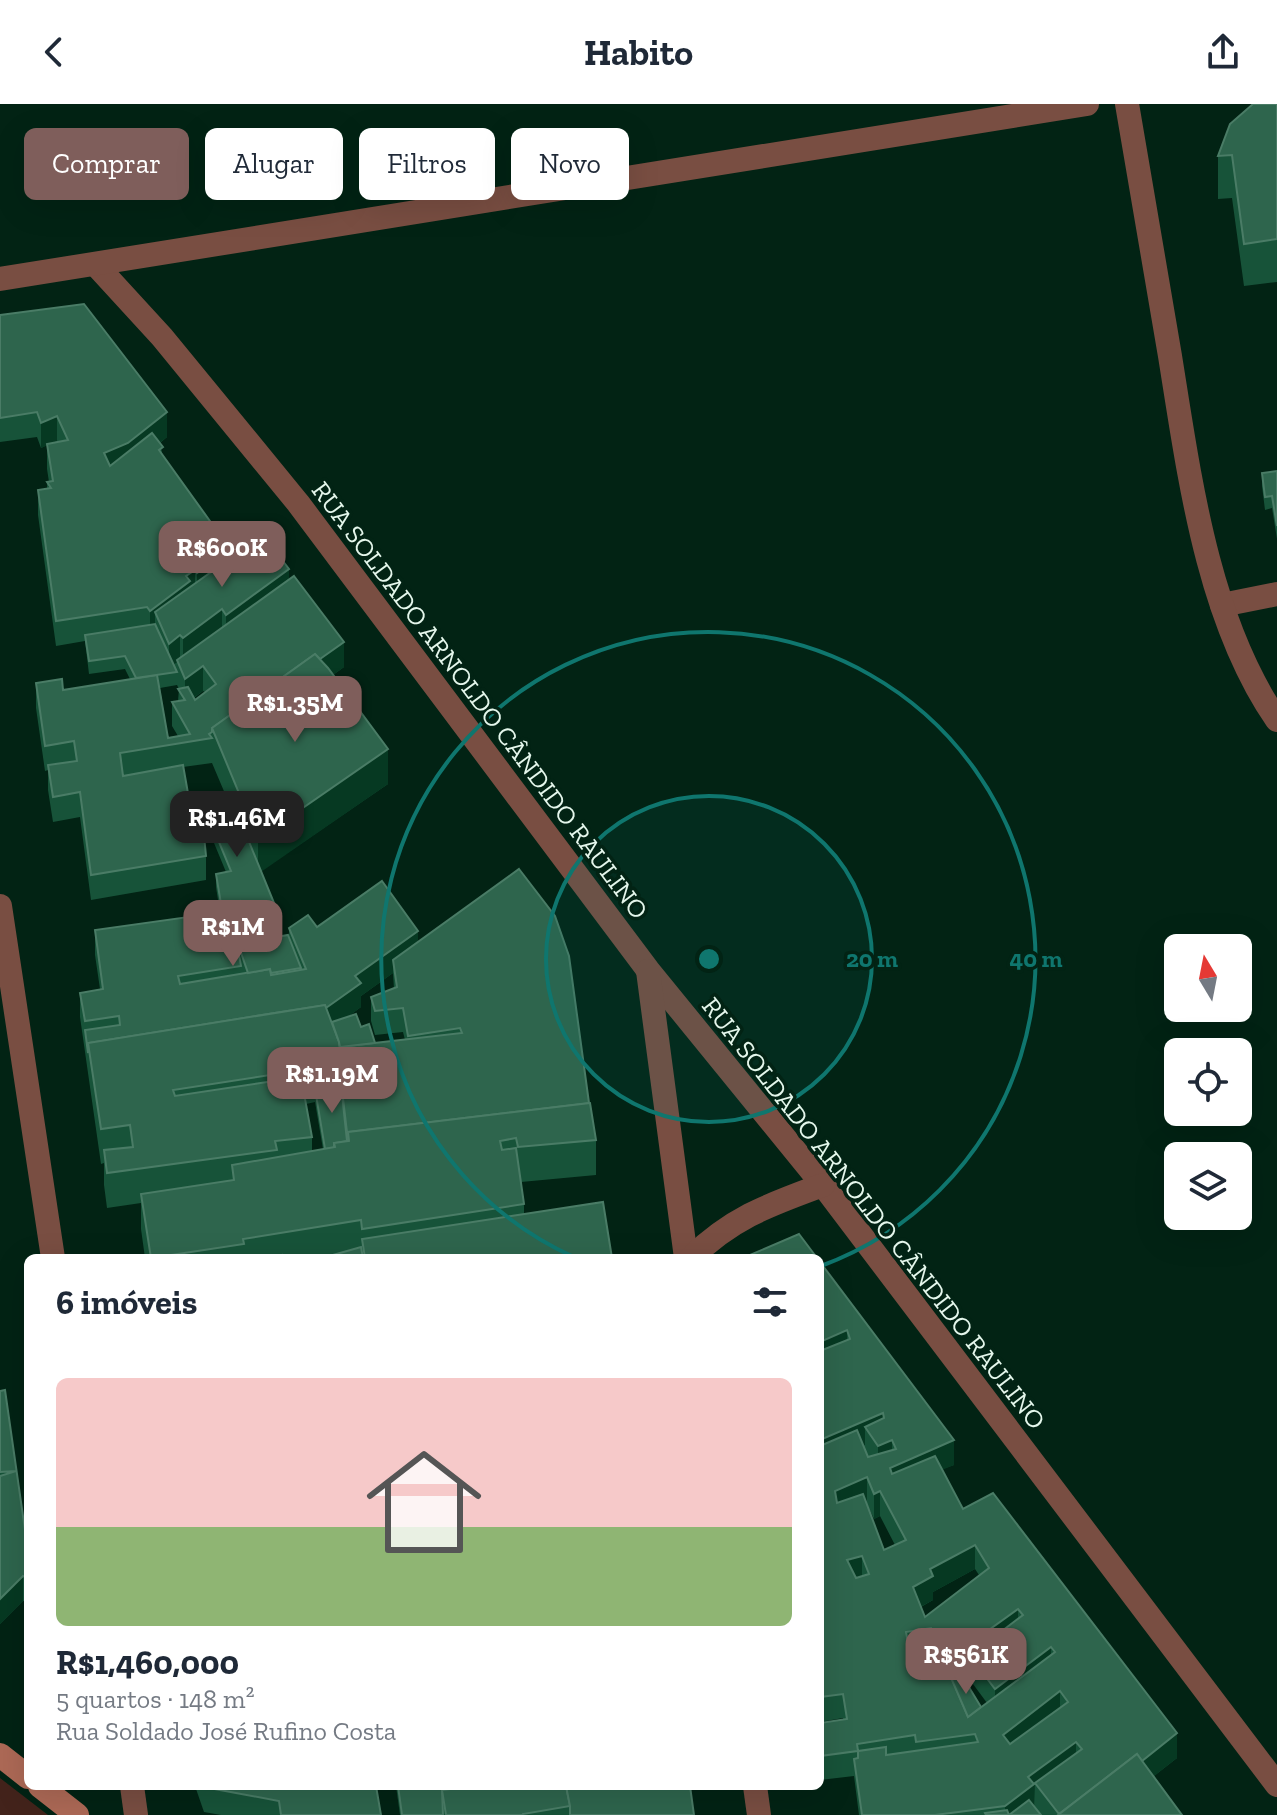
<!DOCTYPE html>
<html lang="pt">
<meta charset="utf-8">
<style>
:root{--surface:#fff;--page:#f2f2f3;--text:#1f2937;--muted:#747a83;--accent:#7f5e5b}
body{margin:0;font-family:"Zilla Slab",serif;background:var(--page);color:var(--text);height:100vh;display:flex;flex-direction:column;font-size:30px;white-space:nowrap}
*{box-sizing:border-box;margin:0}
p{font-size:26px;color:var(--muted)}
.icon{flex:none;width:44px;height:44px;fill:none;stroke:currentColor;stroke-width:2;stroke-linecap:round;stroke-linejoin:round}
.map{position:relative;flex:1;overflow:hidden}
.details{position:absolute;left:24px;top:1150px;width:800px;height:536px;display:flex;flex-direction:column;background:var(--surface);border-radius:12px;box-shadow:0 8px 32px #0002}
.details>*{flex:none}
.guide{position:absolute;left:24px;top:24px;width:800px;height:72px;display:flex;gap:16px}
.needle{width:52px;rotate:350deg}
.fabs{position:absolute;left:1164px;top:830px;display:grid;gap:16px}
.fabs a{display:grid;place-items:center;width:88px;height:88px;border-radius:12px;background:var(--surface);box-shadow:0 8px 32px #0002;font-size:40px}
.price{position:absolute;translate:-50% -68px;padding:0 18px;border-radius:16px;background:var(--accent);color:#fff;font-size:26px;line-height:52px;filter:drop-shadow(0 2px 4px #0008)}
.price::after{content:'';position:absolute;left:50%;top:48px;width:24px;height:18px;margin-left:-12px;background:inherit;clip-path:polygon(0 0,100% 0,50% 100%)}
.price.selected{background:#222;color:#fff}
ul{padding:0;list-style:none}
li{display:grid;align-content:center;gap:16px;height:424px;padding:0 32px}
li span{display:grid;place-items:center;height:248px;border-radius:12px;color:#555}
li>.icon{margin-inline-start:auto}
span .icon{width:144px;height:144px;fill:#fffc;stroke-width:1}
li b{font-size:34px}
h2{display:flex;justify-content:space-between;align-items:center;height:96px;padding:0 32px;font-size:34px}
.pill{padding:0 28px;border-radius:12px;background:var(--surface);box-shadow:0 8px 32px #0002;font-size:28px;line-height:72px}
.pill.selected{background:var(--accent);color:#fff}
header{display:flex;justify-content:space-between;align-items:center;height:104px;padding:0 32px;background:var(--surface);font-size:36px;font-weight:700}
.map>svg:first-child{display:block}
.grass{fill:#43231b}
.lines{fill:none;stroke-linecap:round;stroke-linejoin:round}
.lane{stroke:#794e42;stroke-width:24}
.street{stroke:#794e42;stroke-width:24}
.secondary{stroke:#ad6956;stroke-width:24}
.wall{fill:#175339;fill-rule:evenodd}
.shaded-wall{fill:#063922}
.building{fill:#2e654d;stroke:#4a7c66;stroke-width:2;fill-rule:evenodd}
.ring{fill:none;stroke:#0f766e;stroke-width:4}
.labels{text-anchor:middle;stroke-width:7;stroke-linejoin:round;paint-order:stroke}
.street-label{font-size:26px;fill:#e5f7ec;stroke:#022314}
.centre{fill:#0f766e;stroke:#022314;stroke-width:4}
.ring-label{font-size:24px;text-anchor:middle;font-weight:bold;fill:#0f766e;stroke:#022314;stroke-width:7;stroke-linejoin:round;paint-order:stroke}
</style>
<header><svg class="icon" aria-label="back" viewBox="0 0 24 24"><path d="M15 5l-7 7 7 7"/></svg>Habito<svg class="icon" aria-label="share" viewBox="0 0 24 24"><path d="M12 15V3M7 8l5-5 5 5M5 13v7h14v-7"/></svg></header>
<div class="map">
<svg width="1277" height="1711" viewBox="0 0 1277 1711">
<rect width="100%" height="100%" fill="#022314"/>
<path class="grass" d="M 0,1674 L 48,1711 L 49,1711 L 0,1711 Z"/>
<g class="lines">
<path class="lane" d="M 1222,501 L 1277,490"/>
<g class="street">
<path d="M 1127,0 C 1142,84 1156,168 1170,252 C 1189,370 1207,515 1277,616"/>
<path d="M 96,161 L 162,233 L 298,399 L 648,866 L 823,1081 L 1277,1681"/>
<path d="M 0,175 L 1087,0"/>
<path d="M 0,802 L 53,1154"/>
<path d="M 648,867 L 686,1154"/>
<path d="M 691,1154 C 733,1113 769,1101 823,1081"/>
<path d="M 132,1682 L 136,1711"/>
<path d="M 755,1682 L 759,1711"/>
</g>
<g class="secondary">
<path d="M 0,1651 L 28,1673"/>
<path d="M 40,1682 L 77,1711"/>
</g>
</g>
<g class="wall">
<path d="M 1277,0 L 1277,178 L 1244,182 L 1232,94 L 1218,95 L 1218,52 Z"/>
<path d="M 0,211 L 167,333 L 160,339 L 163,353 L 230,454 L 289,476 L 344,563 L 333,571 L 388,680 L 261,767 L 274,812 L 243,823 L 240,810 L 232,811 L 238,847 L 238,840 L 289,835 L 289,824 L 317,823 L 418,838 L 589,999 L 596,1036 L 596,1071 L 521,1078 L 524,1100 L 524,1110 L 612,1154 L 145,1154 L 141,1125 L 141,1099 L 107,1104 L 104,1081 L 104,1059 L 101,1060 L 80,913 L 80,889 L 100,885 L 95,851 L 95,826 L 220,809 L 216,783 L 216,770 L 226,768 L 202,710 L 202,697 L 226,692 L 212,659 L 212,653 L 212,659 L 183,663 L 192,712 L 206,752 L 206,776 L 91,796 L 80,713 L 53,718 L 48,686 L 48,666 L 45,667 L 36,604 L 36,579 L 63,586 L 130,575 L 125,565 L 89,570 L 85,537 L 56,542 L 38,411 L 38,386 L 47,385 L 47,378 L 49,378 L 47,365 L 47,341 L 41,344 L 37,333 L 0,338 ZM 177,581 L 179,585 L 178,597 L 172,598 L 172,622 L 178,632 L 168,634 L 160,584 ZM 203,587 L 205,588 L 195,596 L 194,594 ZM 393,869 L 394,885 L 371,893 L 371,917 L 375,931 L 403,928 L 405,936 L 375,939 L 361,923 L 349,912 L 361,903 L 361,892 ZM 315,998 L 323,1045 L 312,1047 L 312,1033 L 306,1000 Z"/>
<path d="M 1277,367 L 1277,435 L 1272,404 L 1265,406 L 1262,382 L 1262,369 Z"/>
<path d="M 820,1158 L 954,1361 L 942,1365 L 963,1405 L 1177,1654 L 1154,1672 L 1182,1711 L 859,1711 L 854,1672 L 820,1676 L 820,1619 L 843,1615 L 843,1614 L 820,1618 ZM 866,1398 L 874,1415 L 880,1412 L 895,1441 L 884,1446 ZM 975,1465 L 979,1471 L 925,1513 L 921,1503 L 933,1496 L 933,1488 ZM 970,1576 L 987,1599 L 981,1603 L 967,1579 Z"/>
<path d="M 0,1287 L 28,1447 L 28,1498 L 23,1497 L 0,1520 Z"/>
<path d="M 195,1682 L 376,1682 L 381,1711 L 221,1711 L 204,1708 Z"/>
<path d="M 396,1682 L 470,1682 L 694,1711 L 400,1711 Z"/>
</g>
<g class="shaded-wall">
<path d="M 167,308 L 167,333 L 128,364 L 104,373 L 104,349 Z"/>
<path d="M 57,312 L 57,337 L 41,344 L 41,319 Z"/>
<path d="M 230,445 L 230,470 L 197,494 L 197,469 Z"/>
<path d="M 289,465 L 289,490 L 226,536 L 226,511 Z"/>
<path d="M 195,466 L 195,491 L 155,508 L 155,528 L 150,532 L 150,507 L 186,472 Z"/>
<path d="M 222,505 L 222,530 L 183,559 L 183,534 Z"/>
<path d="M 180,531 L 180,556 L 169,564 L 169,540 Z"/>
<path d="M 344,538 L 344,563 L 308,589 L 308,565 Z"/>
<path d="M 203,562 L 203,587 L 185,600 L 185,575 Z"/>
<path d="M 388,645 L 388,680 L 258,770 L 258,735 Z"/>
<path d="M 274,799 L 274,812 L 243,823 L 243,810 Z"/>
<path d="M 418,827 L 418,851 L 393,856 L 393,869 L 361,892 L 361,903 L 328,928 L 323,907 L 355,872 Z"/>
<path d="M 847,1226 L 847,1251 L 820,1263 L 820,1238 Z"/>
<path d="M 883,1309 L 883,1334 L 865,1323 L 865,1341 L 820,1361 L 820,1336 Z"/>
<path d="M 892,1336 L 892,1360 L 878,1367 L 878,1342 Z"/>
<path d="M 954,1336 L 954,1361 L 890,1388 L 890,1364 Z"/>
<path d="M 867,1373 L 867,1398 L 835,1412 L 835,1387 Z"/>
<path d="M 880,1387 L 880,1412 L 874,1415 L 874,1390 Z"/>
<path d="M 975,1441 L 975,1465 L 933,1488 L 933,1496 L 913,1507 L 913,1483 L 930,1465 Z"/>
<path d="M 862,1452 L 862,1477 L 847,1481 L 847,1456 Z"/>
<path d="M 23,1472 L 23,1497 L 0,1520 L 0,1495 Z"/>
<path d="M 1018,1505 L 1018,1529 L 976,1560 L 975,1536 Z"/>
<path d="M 1051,1543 L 1051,1568 L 995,1610 L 995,1585 Z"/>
<path d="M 970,1552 L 970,1576 L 953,1589 L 949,1568 Z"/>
<path d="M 1060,1587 L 1060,1612 L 1003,1655 L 1003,1631 Z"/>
<path d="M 1177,1629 L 1177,1654 L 1122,1697 L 1122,1672 Z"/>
<path d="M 1076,1638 L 1076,1662 L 1035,1679 L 1034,1705 L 1005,1711 L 1005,1702 L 1028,1673 Z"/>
</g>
<g class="building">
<path d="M 1253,0 L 1277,0 L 1277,135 L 1244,140 L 1232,51 L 1218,52 L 1230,20 Z"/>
<path d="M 84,200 L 167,308 L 128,339 L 104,349 L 110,362 L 152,329 L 163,343 L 159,346 L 230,445 L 197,469 L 195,466 L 186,472 L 190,477 L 150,507 L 147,503 L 56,517 L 38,386 L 51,384 L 47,378 L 53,377 L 47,340 L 68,336 L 57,312 L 41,319 L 37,308 L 0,314 L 0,211 Z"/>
<path d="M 1277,367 L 1277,422 L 1272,392 L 1265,393 L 1262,369 Z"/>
<path d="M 263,431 L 289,465 L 226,511 L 222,505 L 183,534 L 180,531 L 169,540 L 155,508 Z"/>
<path d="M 294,472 L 344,538 L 320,555 L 315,550 L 212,624 L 212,628 L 209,630 L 212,634 L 120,649 L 123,672 L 183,661 L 192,712 L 202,711 L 206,752 L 91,771 L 80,688 L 53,693 L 48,661 L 77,657 L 74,637 L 45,642 L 36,579 L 62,575 L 63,586 L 157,571 L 168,634 L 190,630 L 172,598 L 185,596 L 178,585 L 188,583 L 195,596 L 216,580 L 203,562 L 185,575 L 177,556 Z"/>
<path d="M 155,520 L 177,568 L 136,574 L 125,552 L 89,557 L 85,531 Z"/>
<path d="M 315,550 L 328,564 L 388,645 L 258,735 L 212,624 Z"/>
<path d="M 230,691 L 274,799 L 243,810 L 240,797 L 221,800 L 216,770 L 231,767 L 202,697 Z"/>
<path d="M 519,765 L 555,812 L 569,852 L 589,999 L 348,1028 L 348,1037 L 341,977 L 340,943 L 462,929 L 460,924 L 408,932 L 403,904 L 375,907 L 371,893 L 397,883 L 393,856 Z"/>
<path d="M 382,777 L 418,827 L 355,872 L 361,879 L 326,904 L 325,901 L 88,939 L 88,949 L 85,926 L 120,921 L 119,912 L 85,917 L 80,889 L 103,885 L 95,826 L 231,807 L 241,862 L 178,872 L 180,880 L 270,865 L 271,871 L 306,865 L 289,824 L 308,811 L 317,823 Z"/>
<path d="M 288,831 L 301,864 L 271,869 L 270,865 L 248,869 L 238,840 Z"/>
<path d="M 325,901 L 339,938 L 341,960 L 173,986 L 175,992 L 301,973 L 312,1033 L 275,1037 L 277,1046 L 107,1069 L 104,1046 L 133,1043 L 130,1021 L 101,1025 L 88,939 Z"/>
<path d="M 356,910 L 361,923 L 369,920 L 375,939 L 340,943 L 339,938 L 332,918 Z"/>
<path d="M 341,981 L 347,1037 L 334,1039 L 334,1044 L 325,1045 L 315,985 Z"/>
<path d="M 590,999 L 596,1036 L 518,1043 L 516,1034 L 500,1037 L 502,1046 L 516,1044 L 524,1100 L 362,1125 L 361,1116 L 243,1135 L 244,1140 L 151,1154 L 141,1090 L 234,1076 L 232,1061 L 335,1043 L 334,1039 L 349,1037 L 348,1028 Z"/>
<path d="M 603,1098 L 612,1154 L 503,1154 L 502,1152 L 487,1154 L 365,1154 L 362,1135 Z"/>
<path d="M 799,1130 L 817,1154 L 743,1154 Z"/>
<path d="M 361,1143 L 363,1154 L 334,1154 L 333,1151 Z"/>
<path d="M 282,1151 L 282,1154 L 264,1154 Z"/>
<path d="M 820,1158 L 954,1336 L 890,1364 L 892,1370 L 935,1352 L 963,1405 L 993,1389 L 1177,1629 L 1142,1657 L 1137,1650 L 1059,1710 L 1035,1679 L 1082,1645 L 1076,1638 L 1028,1673 L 1034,1680 L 1005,1702 L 935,1711 L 862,1711 L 854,1655 L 858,1654 L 858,1647 L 820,1652 L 820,1619 L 847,1615 L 843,1590 L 820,1593 L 820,1342 L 857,1326 L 868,1353 L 896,1345 L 892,1336 L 878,1342 L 865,1323 L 884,1314 L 883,1309 L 820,1336 L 820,1247 L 850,1235 L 847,1226 L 820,1238 ZM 867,1373 L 874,1390 L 880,1387 L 906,1436 L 884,1446 L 863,1390 L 837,1399 L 835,1387 ZM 975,1441 L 989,1464 L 925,1513 L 913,1483 L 933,1472 L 930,1465 ZM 862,1452 L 869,1470 L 856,1474 L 847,1456 ZM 1018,1505 L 1023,1511 L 981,1543 L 975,1536 ZM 931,1524 L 940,1545 L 910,1550 L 906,1528 ZM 1051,1543 L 1055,1548 L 968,1613 L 949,1568 L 970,1552 L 995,1585 ZM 1060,1587 L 1068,1598 L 1010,1640 L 1003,1631 ZM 975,1630 L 978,1638 L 886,1651 L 886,1643 L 858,1647 L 857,1640 L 915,1631 L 916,1638 Z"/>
<path d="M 5,1286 L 28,1447 L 28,1474 L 23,1472 L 0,1495 L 0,1372 L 16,1367 L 0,1368 L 0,1287 Z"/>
<path d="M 961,1570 L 981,1603 L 968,1613 L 952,1576 Z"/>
<path d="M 1137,1650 L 1182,1711 L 1058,1711 Z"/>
<path d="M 203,1682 L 376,1682 L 381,1711 L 281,1711 L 279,1697 L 204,1683 Z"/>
<path d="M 398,1682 L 470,1682 L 470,1683 L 442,1686 L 443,1711 L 402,1711 Z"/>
<path d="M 474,1682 L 566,1682 L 570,1702 L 523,1710 L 523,1711 L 446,1711 L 442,1686 Z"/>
<path d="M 566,1682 L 690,1682 L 694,1711 L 570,1711 L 570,1702 Z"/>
<path d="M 1029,1696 L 1041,1711 L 1009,1711 Z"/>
<path d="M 1007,1706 L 1009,1711 L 986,1711 L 985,1709 Z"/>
</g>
<circle cx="709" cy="855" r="163" fill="#0f766e" fill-opacity=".12"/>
<g class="ring">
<circle cx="709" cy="855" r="163"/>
<path d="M576 1154A327 327 0 1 1 821 1162"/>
</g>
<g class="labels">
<g class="street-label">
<text transform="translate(480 596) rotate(53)" y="9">RUA SOLDADO ARNOLDO CÂNDIDO RAULINO</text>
<text transform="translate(874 1109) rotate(52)" y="9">RUA SOLDADO ARNOLDO CÂNDIDO RAULINO</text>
</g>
</g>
<circle cx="709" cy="855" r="12" class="centre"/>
<g class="ring-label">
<text x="872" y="863">20 m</text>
<text x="1036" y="863">40 m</text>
</g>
</svg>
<div class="fabs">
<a><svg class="needle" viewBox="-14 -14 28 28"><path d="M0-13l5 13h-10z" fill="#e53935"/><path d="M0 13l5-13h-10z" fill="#747a83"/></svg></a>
<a><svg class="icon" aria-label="locate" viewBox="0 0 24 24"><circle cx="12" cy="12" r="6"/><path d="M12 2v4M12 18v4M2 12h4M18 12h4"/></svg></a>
<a><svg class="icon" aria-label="layers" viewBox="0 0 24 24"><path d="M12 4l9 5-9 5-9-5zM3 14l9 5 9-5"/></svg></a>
</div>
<b class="price" style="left:222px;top:485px">R$600K</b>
<b class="price" style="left:295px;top:640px">R$1.35M</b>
<b class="price selected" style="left:237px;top:755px">R$1.46M</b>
<b class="price" style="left:233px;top:864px">R$1M</b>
<b class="price" style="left:332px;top:1011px">R$1.19M</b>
<b class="price" style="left:966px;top:1592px">R$561K</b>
<div class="guide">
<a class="pill selected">Comprar</a>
<a class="pill">Alugar</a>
<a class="pill">Filtros</a>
<a class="pill">Novo</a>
</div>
<section class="details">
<h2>6 imóveis<svg class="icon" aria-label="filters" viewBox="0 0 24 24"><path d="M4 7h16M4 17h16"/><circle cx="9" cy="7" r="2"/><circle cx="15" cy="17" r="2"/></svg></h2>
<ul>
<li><span style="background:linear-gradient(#f6c9c9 60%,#8fb573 0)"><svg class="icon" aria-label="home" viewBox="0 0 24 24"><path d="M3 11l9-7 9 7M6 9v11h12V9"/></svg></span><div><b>R$1,460,000</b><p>5 quartos · 148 m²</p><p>Rua Soldado José Rufino Costa</p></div></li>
</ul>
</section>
</div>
